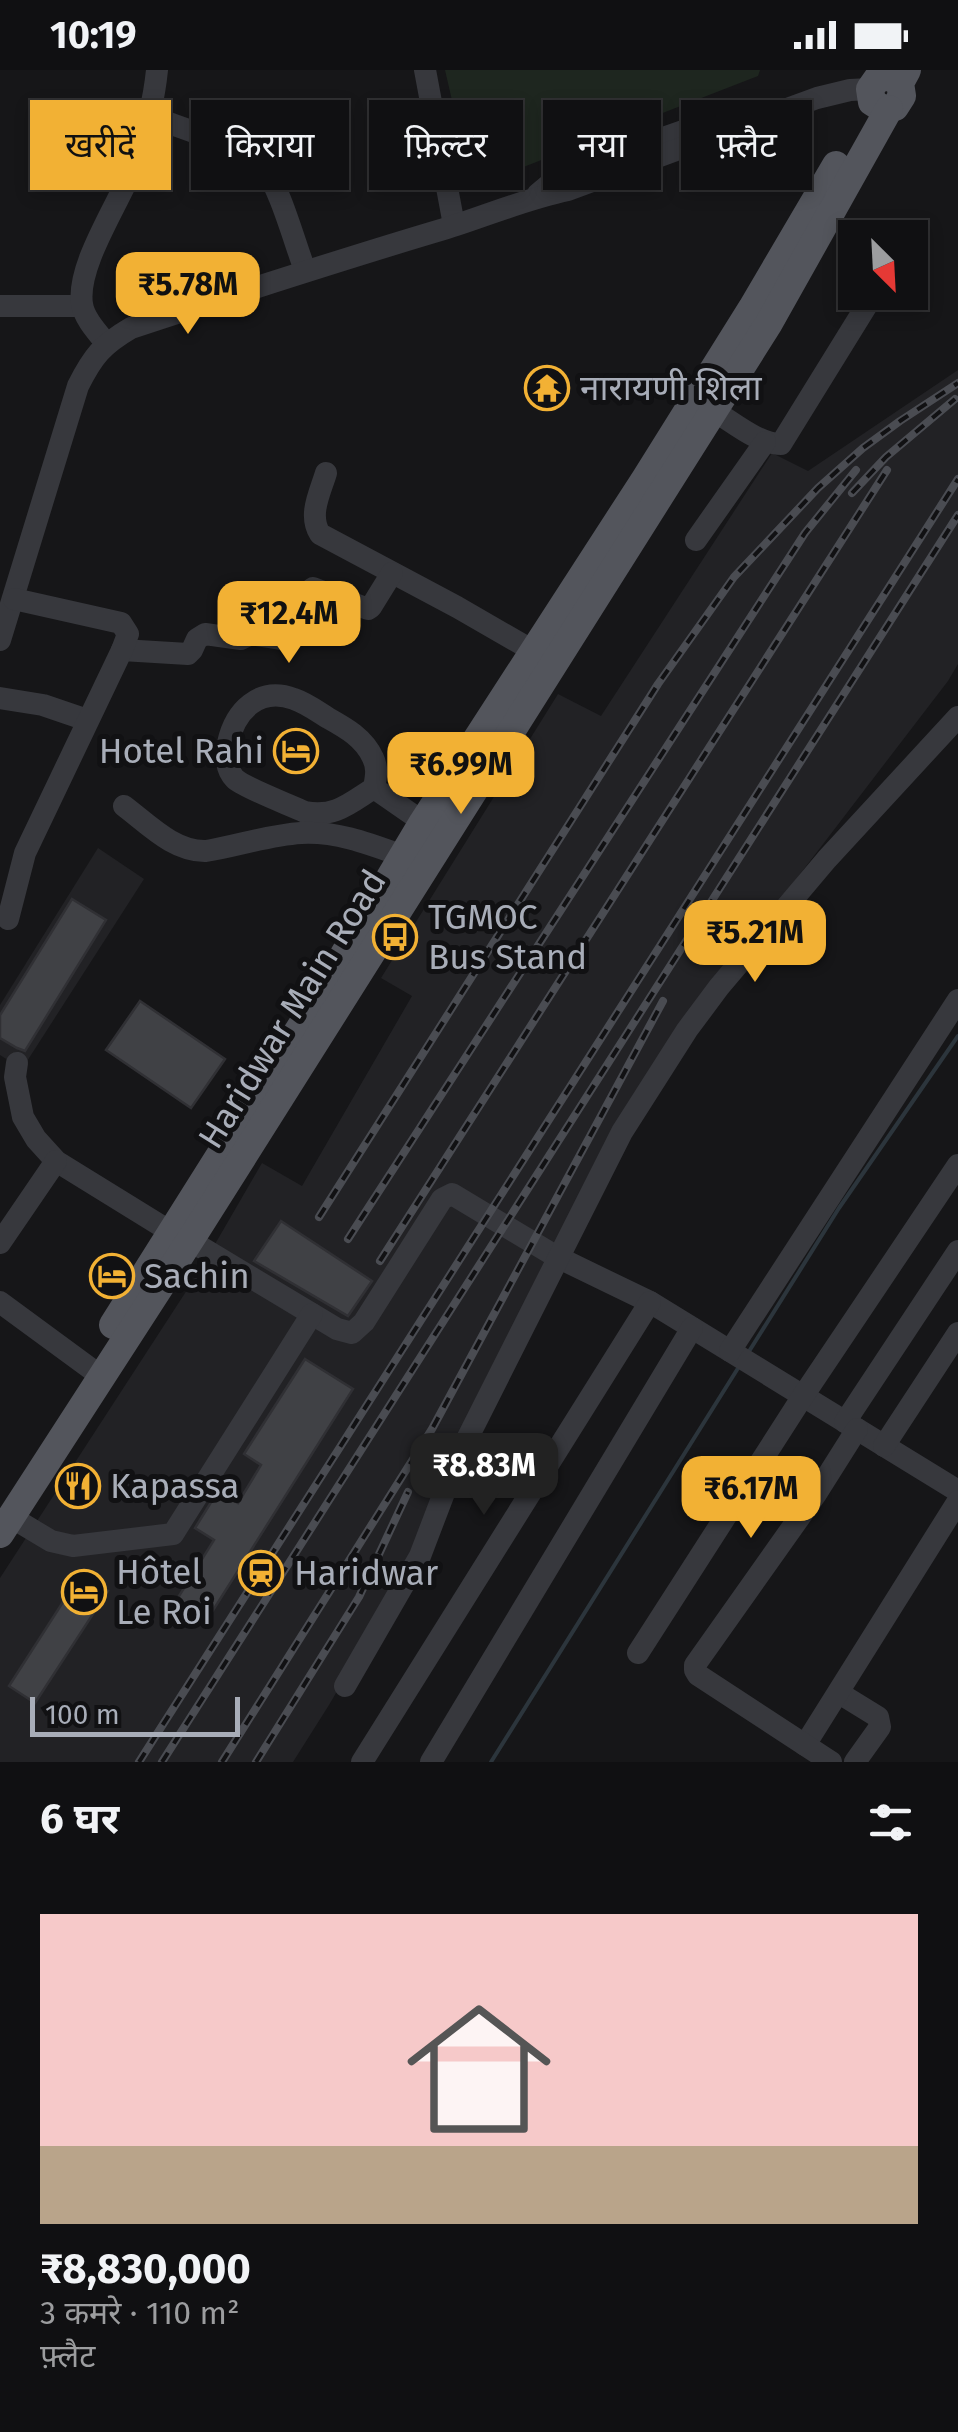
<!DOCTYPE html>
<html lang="hi">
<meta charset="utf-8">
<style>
:root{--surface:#101012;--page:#1e1e20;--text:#f1f3f6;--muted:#9c9d9f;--line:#303032;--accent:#f2b134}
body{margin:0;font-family:"Fira Sans","Noto Sans Devanagari",sans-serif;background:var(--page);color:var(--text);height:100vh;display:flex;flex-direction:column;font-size:38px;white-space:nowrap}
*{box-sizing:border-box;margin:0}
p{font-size:32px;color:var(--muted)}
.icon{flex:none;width:55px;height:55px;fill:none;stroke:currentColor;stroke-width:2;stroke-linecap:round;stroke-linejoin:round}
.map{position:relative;height:1692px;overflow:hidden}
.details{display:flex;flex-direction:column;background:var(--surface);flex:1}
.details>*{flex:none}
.banner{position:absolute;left:30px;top:30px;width:900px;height:90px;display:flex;gap:20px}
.needle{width:65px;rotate:156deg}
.tools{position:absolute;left:838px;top:150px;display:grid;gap:20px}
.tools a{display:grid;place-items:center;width:90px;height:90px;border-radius:0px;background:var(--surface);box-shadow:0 5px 15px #0003,0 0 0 2px var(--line);font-size:50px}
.scale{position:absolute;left:30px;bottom:25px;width:210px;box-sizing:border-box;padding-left:10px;border:5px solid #a8adb8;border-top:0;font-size:28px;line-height:35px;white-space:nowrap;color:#a8adb8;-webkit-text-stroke:8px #111113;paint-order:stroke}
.price{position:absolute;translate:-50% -85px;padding:0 22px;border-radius:20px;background:var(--accent);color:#111;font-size:32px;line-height:65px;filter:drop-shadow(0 2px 5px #0008)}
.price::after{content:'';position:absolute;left:50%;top:60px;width:30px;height:22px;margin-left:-15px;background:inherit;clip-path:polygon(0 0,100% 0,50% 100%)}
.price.selected{background:#222;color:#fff}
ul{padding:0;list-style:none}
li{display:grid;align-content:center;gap:20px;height:530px;padding:0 40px}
li span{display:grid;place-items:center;height:310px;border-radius:0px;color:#555}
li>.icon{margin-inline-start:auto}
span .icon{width:180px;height:180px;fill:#fffc;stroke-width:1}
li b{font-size:42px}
h2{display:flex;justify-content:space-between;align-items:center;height:120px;padding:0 40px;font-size:42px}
.chip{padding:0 35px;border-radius:0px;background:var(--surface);box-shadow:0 5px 15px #0003,0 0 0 2px var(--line);font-size:35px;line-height:90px}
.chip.selected{background:var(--accent);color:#111}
.status{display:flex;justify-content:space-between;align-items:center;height:70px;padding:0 50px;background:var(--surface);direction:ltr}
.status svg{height:28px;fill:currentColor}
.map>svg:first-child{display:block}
.built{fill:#222225}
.green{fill:#1e261f}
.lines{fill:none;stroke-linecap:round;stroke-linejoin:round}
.stream{stroke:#2c353c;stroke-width:4}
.building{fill:#404145;stroke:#303034;stroke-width:2.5}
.minor{stroke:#37383d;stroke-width:22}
.major{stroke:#53555c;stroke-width:28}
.rail-casing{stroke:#4a4c52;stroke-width:8}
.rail{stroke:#111113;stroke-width:4;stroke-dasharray:11;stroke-linecap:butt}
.labels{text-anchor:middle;stroke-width:10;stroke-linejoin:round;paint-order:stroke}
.poi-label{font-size:35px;fill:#a8adb8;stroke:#111113;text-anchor:start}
.street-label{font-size:35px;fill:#a8adb8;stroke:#111113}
</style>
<div class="status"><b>10:19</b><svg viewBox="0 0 49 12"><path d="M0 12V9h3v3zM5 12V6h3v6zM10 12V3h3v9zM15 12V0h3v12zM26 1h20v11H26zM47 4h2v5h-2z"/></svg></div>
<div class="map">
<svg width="958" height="1692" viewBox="0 0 958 1692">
<rect width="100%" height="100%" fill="#161618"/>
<g class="built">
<path d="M 958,300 L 958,594 L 948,611 L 705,928 L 628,1036 L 405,1505 L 329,1635 L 293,1692 L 0,1692 L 0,1508 L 200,1200 L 262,1093 L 302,1116 L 412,926 L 381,908 L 558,624 L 601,646 L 772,383 L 808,401 Z"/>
<path d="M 98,778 L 144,809 L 22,999 L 0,985 L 0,935 Z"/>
</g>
<path class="green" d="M 445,0 L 760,0 L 758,6 L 472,117 Z"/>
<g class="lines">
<g class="stream">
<path d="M 748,1283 L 839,1138 L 958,966"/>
<path d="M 491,1692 L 740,1295"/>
</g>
</g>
<g class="building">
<path d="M 72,829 L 106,850 L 25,981 L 17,978 L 0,968 L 0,945 Z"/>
<path d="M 140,931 L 225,989 L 191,1038 L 106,980 Z"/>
<path d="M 281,1151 L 372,1211 L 348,1246 L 254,1191 Z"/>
<path d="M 305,1289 L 353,1319 L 205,1553 L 174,1534 L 214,1470 L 195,1458 L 218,1421 L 238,1433 L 261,1395 L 244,1384 Z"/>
<path d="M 81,1504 L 108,1521 L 35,1633 L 9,1616 Z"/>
</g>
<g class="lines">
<g class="minor">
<path d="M 425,0 L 454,155"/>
<path d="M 150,46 C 177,57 247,77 264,98 C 280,118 295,174 305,200"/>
<path d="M 538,124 L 563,103 L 738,42"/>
<path d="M 0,236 L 82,236"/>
<path d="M 106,273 C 97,262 84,248 82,234 C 76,194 122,129 136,90 C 146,61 154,31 157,0"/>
<path d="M 714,341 C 733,352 758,374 781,374 L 875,222"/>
<path d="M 326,403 C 320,423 308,445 320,464 L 457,537 L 535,582"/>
<path d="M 696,470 L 765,372"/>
<path d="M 0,570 L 78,316 C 93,286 102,275 131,258 C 235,224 339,190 444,159 C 486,146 525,129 568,120 L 817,28 L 850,20 L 870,19"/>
<path d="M 122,580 L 188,584 L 192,580 L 197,569 L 205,564 L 241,569 L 251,564 L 287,570 L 309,521 L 313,518 L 368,539 L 371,537 L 392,503"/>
<path d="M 0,628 L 43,635 L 87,650"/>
<path d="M 374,718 C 350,733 335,748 305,742 C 288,734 247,719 235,709 C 225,699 226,685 228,673 C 235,641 259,616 294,629 C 306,633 317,641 328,648 C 346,658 364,668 373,688 C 378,698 376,707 374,718 L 423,752"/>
<path d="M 124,736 C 148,754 174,782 206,781 C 237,776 269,765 301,763 C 337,761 370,774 403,786"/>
<path d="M 8,849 L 25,783 L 122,580 L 128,564 L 121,553 L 14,529"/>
<path d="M 17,993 L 15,1007 L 23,1047 L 36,1069 L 56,1091 L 171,1162"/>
<path d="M 189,1170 L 337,1259 L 352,1263 L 364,1252 L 442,1129 L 452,1124 L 557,1187 L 650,1232 L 958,1421"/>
<path d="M 0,1173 L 56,1091"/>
<path d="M 0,1232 L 102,1307"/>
<path d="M 730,1281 L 958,930"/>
<path d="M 845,1352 L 958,1181"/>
<path d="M 884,1376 L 958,1263"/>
<path d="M 11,1447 L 51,1471 L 73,1476 L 173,1464 L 312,1244"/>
<path d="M 638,1583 L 803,1326 L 958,1095"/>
<path d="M 345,1616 L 420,1486 L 457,1389 L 622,1062 L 687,960 L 719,917 L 827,789 L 958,647"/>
<path d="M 839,1623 L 878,1647 L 880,1657 L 855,1692"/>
<path d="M 805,1675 L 958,1431"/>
<path d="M 362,1692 L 650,1232"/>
<path d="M 431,1692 L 692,1258"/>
<path d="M 831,1692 L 698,1605 L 695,1600 L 695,1595 L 816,1424 L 857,1359"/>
</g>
<g class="major">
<path d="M 900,13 L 890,6 L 877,9 L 870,19 L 872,32 L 883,39 L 895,37 L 902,26 L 900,13 L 907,0"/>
<path d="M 113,1255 L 305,950 L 423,752 L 645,409 L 752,238 L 836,95"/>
<path d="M 0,1464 L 196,1161 L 769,253 L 889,39"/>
</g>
<defs>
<g id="rail">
<path d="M 852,423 L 886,387 L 955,329"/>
<path d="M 319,1147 L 658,614 L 734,507 L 818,418 L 863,378 L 900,351 L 958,313"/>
<path d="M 348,1169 L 805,463 L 856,400"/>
<path d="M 380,1191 L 887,400"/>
<path d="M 139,1692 L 958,409"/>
<path d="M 162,1692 L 958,445"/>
<path d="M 222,1692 L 432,1359 L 663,931"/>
<path d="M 256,1692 L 359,1527 L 408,1422"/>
</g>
</defs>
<use href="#rail" class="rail-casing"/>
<use href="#rail" class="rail"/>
</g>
<defs>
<symbol id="temple-ring" viewBox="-11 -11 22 22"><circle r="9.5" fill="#111113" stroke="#f2b134" stroke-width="1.5"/><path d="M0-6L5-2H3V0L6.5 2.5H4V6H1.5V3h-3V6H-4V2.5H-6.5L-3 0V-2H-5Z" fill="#f2b134"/></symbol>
<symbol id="hotel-ring" viewBox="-11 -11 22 22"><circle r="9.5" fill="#111113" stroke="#f2b134" stroke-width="1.5"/><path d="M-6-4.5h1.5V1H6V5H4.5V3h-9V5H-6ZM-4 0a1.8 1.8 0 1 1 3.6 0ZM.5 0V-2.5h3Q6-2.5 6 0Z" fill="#f2b134"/></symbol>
<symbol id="bus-ring" viewBox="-11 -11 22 22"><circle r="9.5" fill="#111113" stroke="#f2b134" stroke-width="1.5"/><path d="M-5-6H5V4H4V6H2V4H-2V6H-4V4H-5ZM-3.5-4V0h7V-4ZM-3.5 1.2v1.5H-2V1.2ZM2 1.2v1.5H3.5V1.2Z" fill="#f2b134"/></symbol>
<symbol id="restaurant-ring" viewBox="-11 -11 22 22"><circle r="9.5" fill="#111113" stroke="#f2b134" stroke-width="1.5"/><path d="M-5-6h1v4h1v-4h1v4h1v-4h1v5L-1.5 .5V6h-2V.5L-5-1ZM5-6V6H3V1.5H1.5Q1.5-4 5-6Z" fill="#f2b134"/></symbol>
<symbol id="station-ring" viewBox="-11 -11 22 22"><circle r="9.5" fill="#111113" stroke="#f2b134" stroke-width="1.5"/><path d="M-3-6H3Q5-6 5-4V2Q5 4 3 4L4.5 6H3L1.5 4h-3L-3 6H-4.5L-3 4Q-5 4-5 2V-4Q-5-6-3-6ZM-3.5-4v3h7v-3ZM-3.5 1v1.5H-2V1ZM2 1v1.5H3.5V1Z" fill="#f2b134"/></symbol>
</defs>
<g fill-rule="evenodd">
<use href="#temple-ring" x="522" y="293" width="50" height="50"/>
<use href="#hotel-ring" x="271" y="656" width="50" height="50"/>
<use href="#bus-ring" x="370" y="842" width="50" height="50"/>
<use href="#hotel-ring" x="87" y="1181" width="50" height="50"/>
<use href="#restaurant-ring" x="53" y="1391" width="50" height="50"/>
<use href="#station-ring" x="236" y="1478" width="50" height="50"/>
<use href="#hotel-ring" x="59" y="1497" width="50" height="50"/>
</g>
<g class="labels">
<g class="poi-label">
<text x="580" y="330">नारायणी शिला</text>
<text x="264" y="693" text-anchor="end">Hotel Rahi</text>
<text x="428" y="859">TGMOC<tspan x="428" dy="40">Bus Stand</tspan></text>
<text x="144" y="1218">Sachin</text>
<text x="110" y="1428">Kapassa</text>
<text x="116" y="1514">Hôtel<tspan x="116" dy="40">Le Roi</tspan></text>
<text x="294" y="1515">Haridwar</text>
</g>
<g class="street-label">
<text transform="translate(292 939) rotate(-58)" y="12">Haridwar Main Road</text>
</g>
</g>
</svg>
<div class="tools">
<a><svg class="needle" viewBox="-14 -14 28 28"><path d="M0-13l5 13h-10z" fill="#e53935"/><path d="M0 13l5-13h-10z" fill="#9c9d9f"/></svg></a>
</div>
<div class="scale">100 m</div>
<b class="price" style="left:188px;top:267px">₹5.78M</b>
<b class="price" style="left:289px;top:596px">₹12.4M</b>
<b class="price" style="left:461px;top:747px">₹6.99M</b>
<b class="price" style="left:755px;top:915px">₹5.21M</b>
<b class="price selected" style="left:484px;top:1448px">₹8.83M</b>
<b class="price" style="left:751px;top:1471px">₹6.17M</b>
<div class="banner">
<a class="chip selected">खरीदें</a>
<a class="chip">किराया</a>
<a class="chip">फ़िल्टर</a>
<a class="chip">नया</a>
<a class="chip">फ़्लैट</a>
</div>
</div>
<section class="details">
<h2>6 घर<svg class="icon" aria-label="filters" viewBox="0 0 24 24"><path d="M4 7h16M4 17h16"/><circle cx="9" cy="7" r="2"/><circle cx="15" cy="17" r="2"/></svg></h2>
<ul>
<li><span style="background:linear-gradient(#f6c9c9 75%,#b9a48a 0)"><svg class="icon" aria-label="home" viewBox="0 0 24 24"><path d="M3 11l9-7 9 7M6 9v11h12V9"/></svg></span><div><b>₹8,830,000</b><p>3 कमरे · 110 m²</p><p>फ़्लैट</p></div></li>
</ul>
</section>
